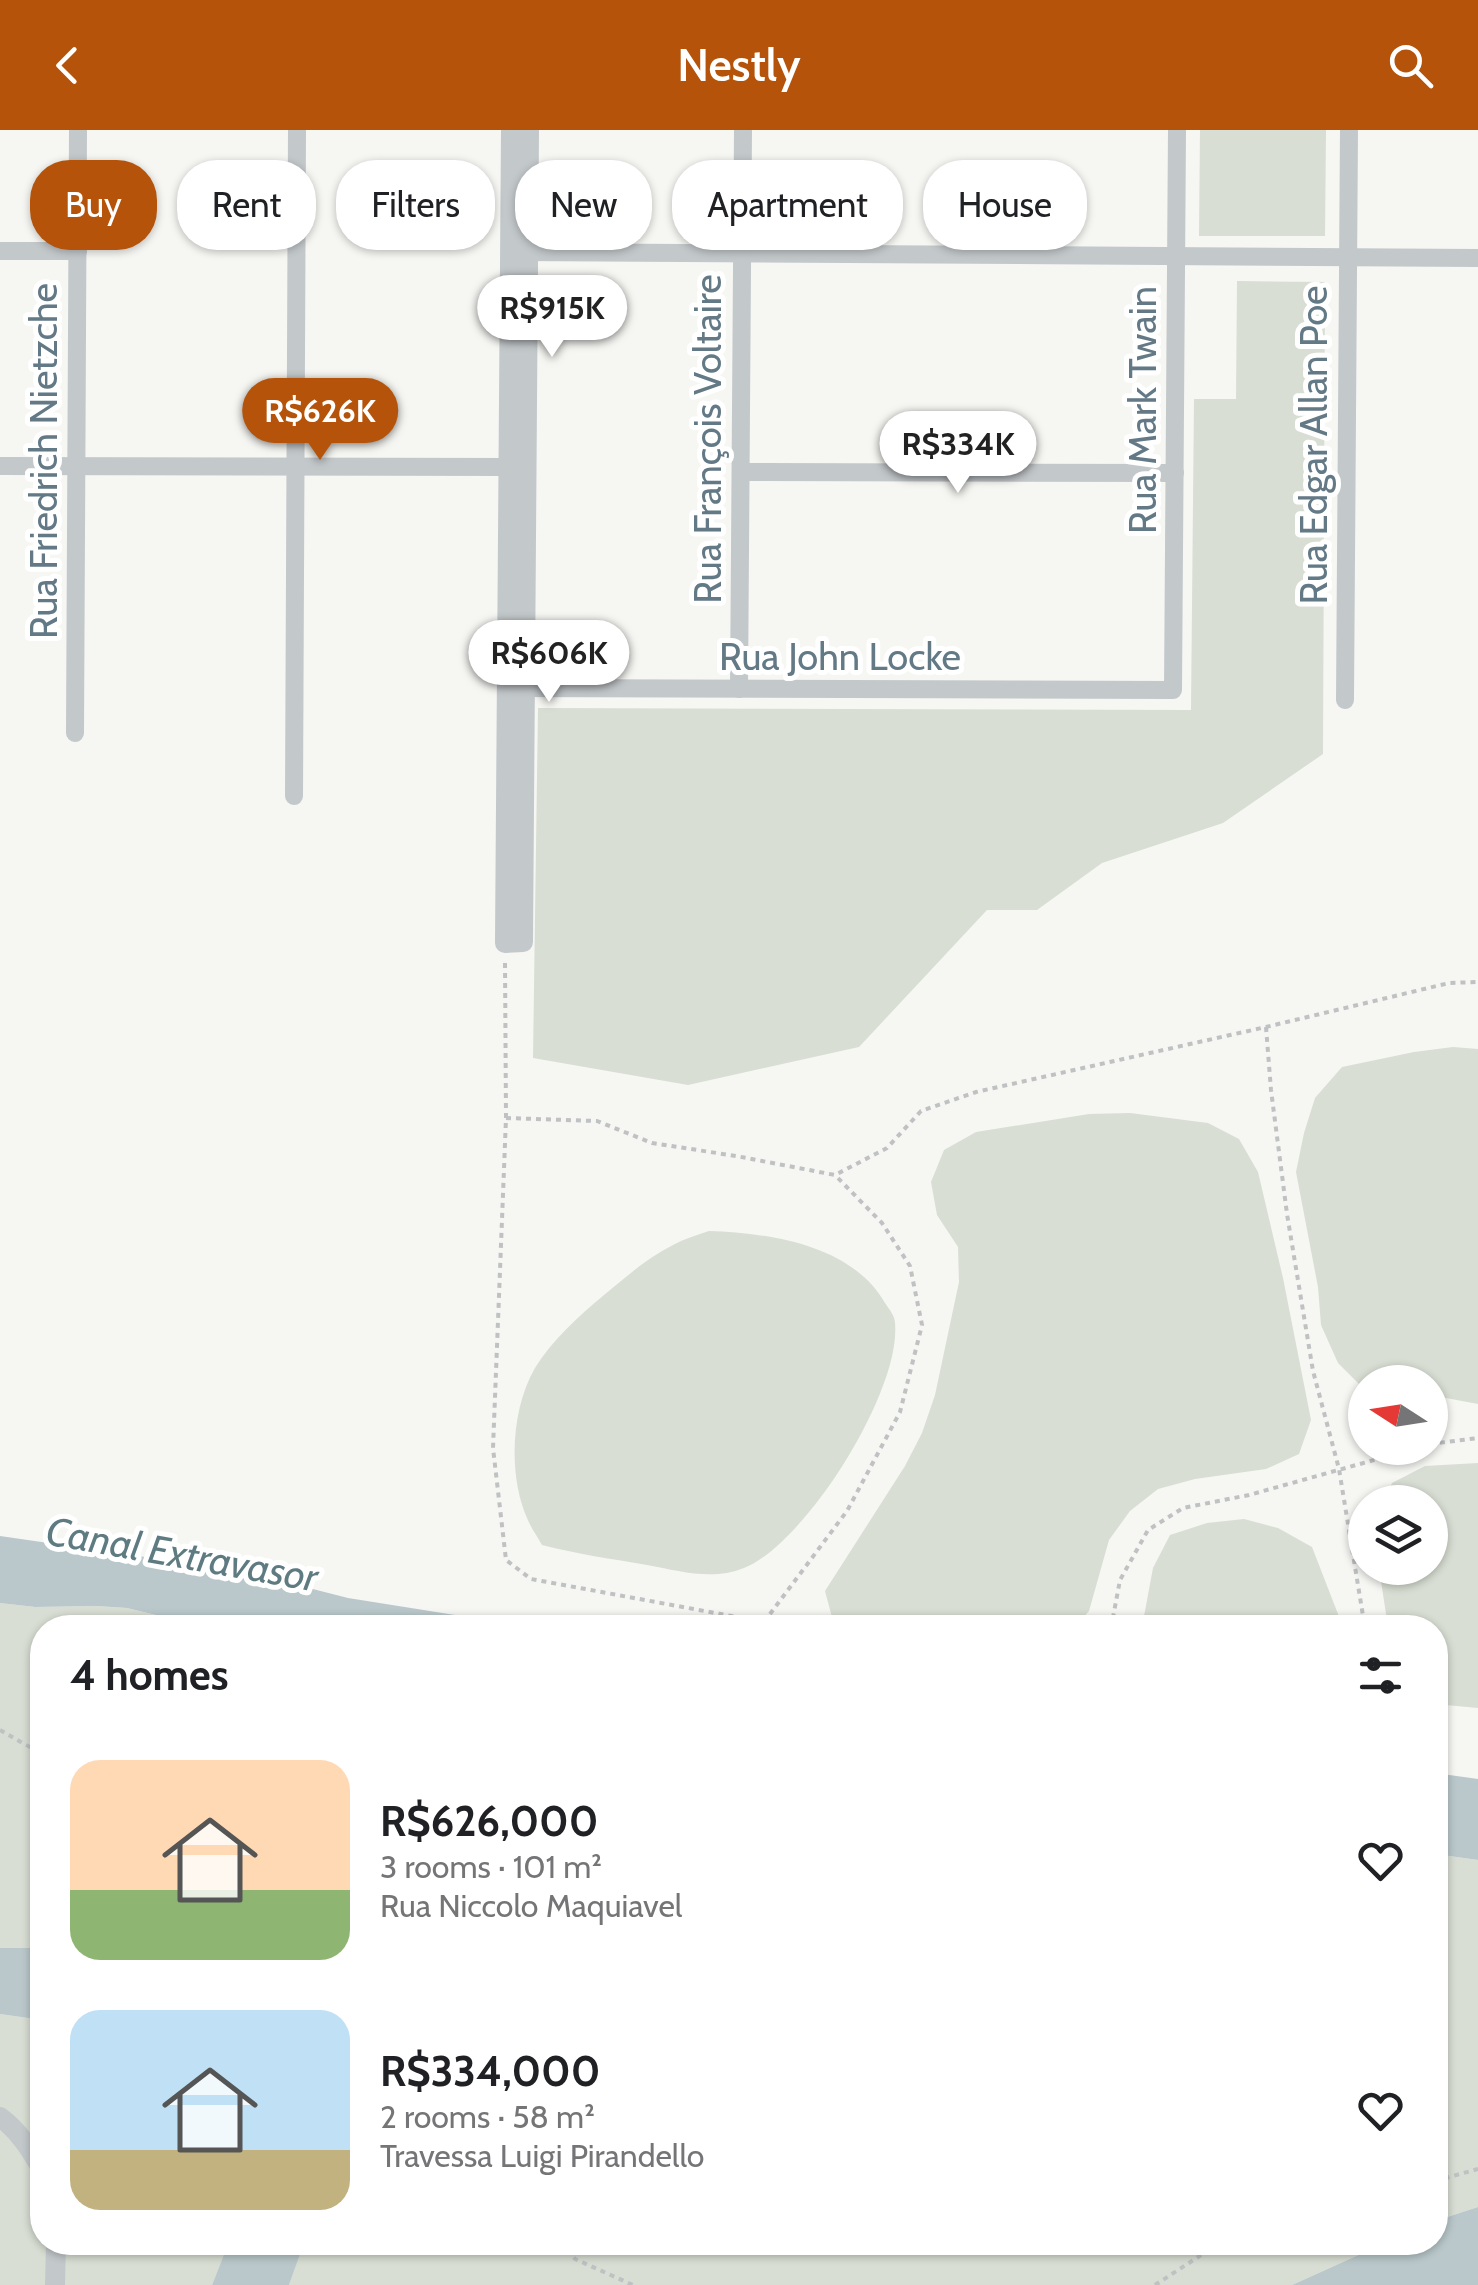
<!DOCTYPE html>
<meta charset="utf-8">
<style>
:root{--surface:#fff;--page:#f2f2f2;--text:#202124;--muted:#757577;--accent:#b45309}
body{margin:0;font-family:Cabin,sans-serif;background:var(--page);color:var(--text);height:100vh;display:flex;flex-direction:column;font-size:38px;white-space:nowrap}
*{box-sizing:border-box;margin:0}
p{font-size:32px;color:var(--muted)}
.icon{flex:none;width:55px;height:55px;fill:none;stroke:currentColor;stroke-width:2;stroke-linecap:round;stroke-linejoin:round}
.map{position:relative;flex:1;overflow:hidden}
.drawer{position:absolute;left:30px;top:1485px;width:1418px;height:640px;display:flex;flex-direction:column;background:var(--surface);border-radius:40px;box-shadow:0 2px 8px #0004}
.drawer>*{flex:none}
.top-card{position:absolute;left:30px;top:30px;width:1420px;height:90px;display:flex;gap:20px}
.needle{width:65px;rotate:282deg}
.tools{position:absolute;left:1348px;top:1235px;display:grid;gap:20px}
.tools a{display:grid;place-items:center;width:100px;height:100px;border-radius:50%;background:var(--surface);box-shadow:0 2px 8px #0004;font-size:50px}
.price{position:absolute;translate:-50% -85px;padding:0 22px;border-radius:35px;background:#fff;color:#222;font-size:32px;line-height:65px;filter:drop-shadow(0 2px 5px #0008)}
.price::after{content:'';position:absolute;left:50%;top:60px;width:30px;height:22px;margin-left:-15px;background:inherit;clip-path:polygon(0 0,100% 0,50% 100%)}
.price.on{background:var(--accent);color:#fff}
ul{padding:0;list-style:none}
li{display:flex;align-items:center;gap:30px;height:250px;padding:0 40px}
li span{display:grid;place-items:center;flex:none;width:280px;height:200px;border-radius:30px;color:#555}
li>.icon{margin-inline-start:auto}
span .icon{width:120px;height:120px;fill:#fffc;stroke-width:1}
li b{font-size:42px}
h2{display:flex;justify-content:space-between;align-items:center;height:120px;padding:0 40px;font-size:42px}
.pill{padding:0 35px;border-radius:40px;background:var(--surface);box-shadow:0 2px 8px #0004;font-size:35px;line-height:90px}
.pill.on{background:var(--accent);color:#fff}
header{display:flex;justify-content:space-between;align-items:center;height:130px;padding:0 40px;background:var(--accent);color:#fff;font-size:45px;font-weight:600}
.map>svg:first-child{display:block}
.green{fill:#d8ded3}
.water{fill:#bac8cb}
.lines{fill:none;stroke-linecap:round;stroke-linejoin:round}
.path{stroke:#bfc1c3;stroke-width:4;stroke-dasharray:5 5;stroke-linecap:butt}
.minor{stroke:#c3c8cb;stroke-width:18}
.tertiary{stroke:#c3c8cb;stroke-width:20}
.labels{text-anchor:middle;stroke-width:10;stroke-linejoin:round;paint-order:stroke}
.street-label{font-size:38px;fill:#637986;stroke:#fff}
.water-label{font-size:40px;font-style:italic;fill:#5f7b82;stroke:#fff}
</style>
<header><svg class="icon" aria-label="back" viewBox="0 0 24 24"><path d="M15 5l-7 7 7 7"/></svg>Nestly<svg class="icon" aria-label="search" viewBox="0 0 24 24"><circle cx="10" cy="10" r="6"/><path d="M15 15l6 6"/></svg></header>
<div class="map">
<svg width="1478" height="2155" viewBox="0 0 1478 2155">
<rect width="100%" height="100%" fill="#f6f6f3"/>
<g class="green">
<path d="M 1200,0 L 1326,0 L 1325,106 L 1199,106 Z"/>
<path d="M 1237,151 L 1325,152 L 1323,624 L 1223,693 L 1102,733 L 1037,780 L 987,780 L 859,917 L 688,955 L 533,928 L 538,578 L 1191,580 L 1194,269 L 1236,269 Z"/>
<path d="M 1453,917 L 1478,919 L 1478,1274 L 1430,1265 L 1430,1252 L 1365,1252 L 1365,1258 L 1363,1258 L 1338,1233 L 1321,1195 L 1318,1157 L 1296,1042 L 1304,1003 L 1315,968 L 1342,937 L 1414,922 Z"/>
<path d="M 1130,983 L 1208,993 L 1239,1009 L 1258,1042 L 1283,1148 L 1311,1290 L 1299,1324 L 1266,1339 L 1195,1349 L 1158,1359 L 1130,1381 L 1109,1410 L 1089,1481 L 1075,1497 L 846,1498 L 833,1491 L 825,1461 L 905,1336 L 922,1303 L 935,1265 L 959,1152 L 958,1117 L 937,1085 L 931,1052 L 944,1020 L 976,1002 L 1089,984 Z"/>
<path d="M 709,1101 C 770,1103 852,1115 885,1173 C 889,1179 895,1186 895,1193 C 899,1236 863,1305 839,1341 C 820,1371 778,1425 744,1438 C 712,1451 680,1441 647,1435 C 612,1429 577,1424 542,1415 C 537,1406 531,1398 527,1388 C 508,1345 511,1279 535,1238 C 552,1210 579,1186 604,1165 C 626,1147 647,1128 673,1115 C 684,1109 697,1105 709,1101 Z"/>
<path d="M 1478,1333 L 1478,1578 L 1435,1574 L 1435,1498 L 1388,1497 L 1379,1438 L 1430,1438 L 1430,1372 L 1384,1372 L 1392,1353 L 1425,1336 Z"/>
<path d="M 1244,1389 L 1278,1398 L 1312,1417 L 1338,1484 L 1337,1497 L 1142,1497 L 1153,1438 L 1170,1405 L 1207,1393 Z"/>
<path d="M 0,1473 L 35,1477 L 96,1476 L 127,1478 L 164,1487 L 188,1497 L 42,1498 L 42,1818 L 0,1818 Z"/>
<path d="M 1435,1724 L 1478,1730 L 1478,2077 L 1435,2091 Z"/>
<path d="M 0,1884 L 42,1890 L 42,2112 L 229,2113 L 212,2155 L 0,2155 Z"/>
<path d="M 304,2112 L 1385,2113 L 1292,2155 L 289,2155 Z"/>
</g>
<g class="water">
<path d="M 0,1406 L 242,1441 L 348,1468 L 531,1497 L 188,1498 L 164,1487 L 127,1478 L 96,1476 L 35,1477 L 0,1473 Z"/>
<path d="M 1435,1643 L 1478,1649 L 1478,1730 L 1435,1724 Z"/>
<path d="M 0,1818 L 42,1818 L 42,1890 L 0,1884 Z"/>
<path d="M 1478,2077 L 1478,2155 L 1292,2155 L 1385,2113 L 1435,2112 L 1435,2091 Z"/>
<path d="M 229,2112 L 304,2112 L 304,2113 L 289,2155 L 212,2155 Z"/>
</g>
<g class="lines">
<g class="path">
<path d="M 505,833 L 506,988 L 493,1318 L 506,1430 L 531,1449 L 764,1492 L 777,1498"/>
<path d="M 1266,897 L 1271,960 L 1287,1084 L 1313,1241 L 1339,1339 L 1365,1498"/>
<path d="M 506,988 L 597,991 L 652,1013 L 736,1026 L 835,1045 L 887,1018 L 921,981 L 976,962 L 1266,897 L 1449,853 L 1478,852"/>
<path d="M 1430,1314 L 1478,1308"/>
<path d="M 764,1492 L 847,1381 L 900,1282 L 922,1195 L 910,1136 L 882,1093 L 835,1045"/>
<path d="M 1111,1498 L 1120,1450 L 1148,1400 L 1183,1378 L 1249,1365 L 1417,1318"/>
<path d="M 0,1600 L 42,1624"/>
<path d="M 1435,2051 L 1478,2039"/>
<path d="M 561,2112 L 575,2129 L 633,2155"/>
<path d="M 1155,2155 L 1212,2118 L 1230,2112"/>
</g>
<g class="minor">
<path d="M 0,121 L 78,121"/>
<path d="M 519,122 L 1478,128"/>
<path d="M 0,336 L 521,337"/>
<path d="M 741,342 L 1175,343"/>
<path d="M 514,558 L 1173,560 L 1177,0"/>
<path d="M 739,559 L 743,0"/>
<path d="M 1345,570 L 1349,0"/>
<path d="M 75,603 L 78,0"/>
<path d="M 294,666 L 297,0"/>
</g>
<g class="tertiary">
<path d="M 511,0 L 505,813 L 523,812 L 529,0"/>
<path d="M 0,1987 C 19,2001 31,2020 42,2040"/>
<path d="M 55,2155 L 56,2112"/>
</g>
</g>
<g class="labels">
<g class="street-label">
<text transform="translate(1143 280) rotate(-90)" y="13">Rua Mark Twain</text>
<text transform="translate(708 309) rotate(-90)" y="13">Rua François Voltaire</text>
<text transform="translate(1314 315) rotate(-90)" y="13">Rua Edgar Allan Poe</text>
<text transform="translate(44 331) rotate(-90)" y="13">Rua Friedrich Nietzche</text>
<text x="840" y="540">Rua John Locke</text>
</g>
<g class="water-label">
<text transform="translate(182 1424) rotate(10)" y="14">Canal Extravasor</text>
</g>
</g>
</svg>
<div class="tools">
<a><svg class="needle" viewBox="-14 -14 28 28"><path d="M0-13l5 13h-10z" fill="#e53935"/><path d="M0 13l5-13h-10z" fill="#757577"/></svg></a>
<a><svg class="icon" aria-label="layers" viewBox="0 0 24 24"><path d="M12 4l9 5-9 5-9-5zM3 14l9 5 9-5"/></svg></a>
</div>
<b class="price" style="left:552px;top:230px">R$915K</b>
<b class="price on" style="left:320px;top:333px">R$626K</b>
<b class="price" style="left:958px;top:366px">R$334K</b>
<b class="price" style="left:549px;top:575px">R$606K</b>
<div class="top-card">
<a class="pill on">Buy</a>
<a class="pill">Rent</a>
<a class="pill">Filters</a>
<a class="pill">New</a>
<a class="pill">Apartment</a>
<a class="pill">House</a>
</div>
<section class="drawer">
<h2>4 homes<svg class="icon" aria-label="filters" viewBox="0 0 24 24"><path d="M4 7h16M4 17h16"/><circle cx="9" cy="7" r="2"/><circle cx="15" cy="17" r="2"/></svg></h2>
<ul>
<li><span style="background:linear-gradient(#ffd9b3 65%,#8fb573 0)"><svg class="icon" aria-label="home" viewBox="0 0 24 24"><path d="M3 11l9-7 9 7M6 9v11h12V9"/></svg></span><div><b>R$626,000</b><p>3 rooms · 101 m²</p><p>Rua Niccolo Maquiavel</p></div><svg class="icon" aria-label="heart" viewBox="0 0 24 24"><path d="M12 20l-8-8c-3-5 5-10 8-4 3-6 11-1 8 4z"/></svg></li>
<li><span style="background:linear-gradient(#bfe0f5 70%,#c2b280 0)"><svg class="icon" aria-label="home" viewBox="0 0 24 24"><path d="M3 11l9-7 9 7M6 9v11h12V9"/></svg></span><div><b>R$334,000</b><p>2 rooms · 58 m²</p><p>Travessa Luigi Pirandello</p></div><svg class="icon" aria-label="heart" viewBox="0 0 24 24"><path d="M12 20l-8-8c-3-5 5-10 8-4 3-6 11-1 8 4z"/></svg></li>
</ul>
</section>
</div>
